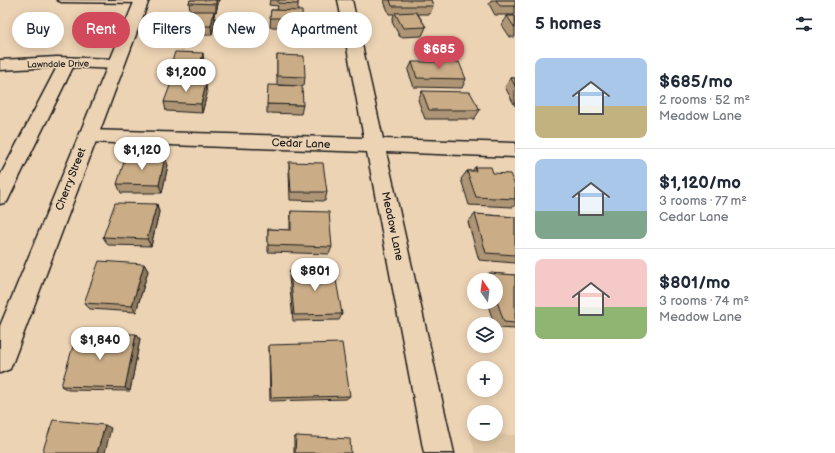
<!DOCTYPE html>
<meta charset="utf-8">
<style>
:root{--surface:#fff;--page:#f6f6f7;--text:#1f2937;--muted:#747a83;--line:#e0e1e3;--accent:#d1495b}
body{margin:0;font-family:"Balsamiq Sans",sans-serif;background:var(--page);color:var(--text);height:100vh;display:flex;flex-direction:column;font-size:15px;white-space:nowrap}
*{box-sizing:border-box;margin:0}
p{font-size:13px;color:var(--muted)}
.icon{flex:none;width:22px;height:22px;fill:none;stroke:currentColor;stroke-width:2;stroke-linecap:round;stroke-linejoin:round}
.map{position:relative;flex:1;overflow:hidden}
.sheet{display:flex;flex-direction:column;background:var(--surface);width:320px}
.sheet>*{flex:none}
.guide{position:absolute;left:12px;top:12px;width:380px;height:36px;display:flex;gap:8px}
.needle{width:26px;rotate:346deg}
.tools{position:absolute;left:467px;top:273px;display:grid;gap:8px}
.tools a{display:grid;place-items:center;width:36px;height:36px;border-radius:50%;background:var(--surface);box-shadow:0 2px 10px #0003;font-size:20px}
.price{position:absolute;translate:-50% -34px;padding:0 9px;border-radius:14px;background:#fff;color:#222;font-size:13px;line-height:26px;filter:drop-shadow(0 1px 2px #0008)}
.price::after{content:'';position:absolute;left:50%;top:24px;width:12px;height:9px;margin-left:-6px;background:inherit;clip-path:polygon(0 0,100% 0,50% 100%)}
.price.current{background:var(--accent);color:#fff}
ul{padding:0;list-style:none}
li{display:flex;align-items:center;gap:12px;height:100px;padding:0 20px}
li+li{border-top:1px solid var(--line)}
li span{display:grid;place-items:center;flex:none;width:112px;height:80px;border-radius:8px;color:#555}
li>.icon{margin-inline-start:auto}
span .icon{width:48px;height:48px;fill:#fffc;stroke-width:1}
li b{font-size:17px}
h2{display:flex;justify-content:space-between;align-items:center;height:48px;padding:0 20px;font-size:17px}
.tag{padding:0 14px;border-radius:18px;background:var(--surface);box-shadow:0 2px 10px #0003;font-size:14px;line-height:36px}
.tag.current{background:var(--accent);color:#fff}
main{display:flex;flex:1;min-height:0}
.map>svg:first-child{display:block}
.built{fill:#dec5a3}
.lines{fill:none;stroke-linecap:round;stroke-linejoin:round}
.lane-casing{stroke:#1c1c1c;stroke-width:3}
.street-casing{stroke:#1c1c1c;stroke-width:3}
.secondary-casing{stroke:#1c1c1c;stroke-width:3}
.lane{fill:#ecd3b4;fill-rule:evenodd}
.street{fill:#ecd3b4;fill-rule:evenodd}
.secondary{fill:#ecd3b4;fill-rule:evenodd}
.wall{fill:#ae9574;stroke:#1c1c1c}
.shaded-wall{fill:#8d795e;stroke:#1c1c1c}
.building{fill:#caad87;stroke:#1c1c1c}
.labels{text-anchor:middle;stroke-width:3;stroke-linejoin:round;paint-order:stroke}
.far-street-label{font-size:9px;fill:#1c1c1c;stroke:#ecd3b4}
.street-label{font-size:11px;fill:#1c1c1c;stroke:#ecd3b4}
</style>
<main>
<div class="map">
<svg width="515" height="453" viewBox="0 0 515 453">
<rect width="100%" height="100%" fill="#ecd3b4"/>
<filter id="ink" filterUnits="userSpaceOnUse"><feTurbulence type="fractalNoise" baseFrequency=".025" numOctaves="2"/><feDisplacementMap in="SourceGraphic" scale="8" xChannelSelector="R" yChannelSelector="G"/><feConvolveMatrix kernelMatrix="1 2 1 2 8 2 1 2 1" color-interpolation-filters="sRGB"/></filter>
<g filter="url(#ink)">
<path class="built" d="M 470,433 L 474,434 L 515,435 L 515,453 L 475,453 Z"/>
<g class="lines">
<defs>
<path id="lane" d="M 57,0 L 145,0 L 146,1 L 142,3 L 61,2 Z"/>
<g id="street">
<path d="M 338,0 L 352,0 L 383,139 L 515,143 L 515,157 L 386,152 L 454,453 L 424,453 L 367,152 L 87,142 L 80,141 L 78,136 L 80,131 L 87,130 L 364,138 Z"/>
<path d="M 57,57 L 116,59 L 122,61 L 124,64 L 122,67 L 116,69 L 73,67 L 7,202 L 0,204 L 0,176 L 57,67 L 0,70 L 0,60 Z"/>
</g>
<path id="secondary" d="M 135,0 L 149,0 L 14,359 L 10,369 L 0,373 L 0,326 Z"/>
</defs>
<use href="#lane" class="lane-casing"/>
<use href="#street" class="street-casing"/>
<use href="#secondary" class="secondary-casing"/>
<use href="#lane" class="lane"/>
<use href="#street" class="street"/>
<use href="#secondary" class="secondary"/>
</g>
<g class="wall">
<path d="M 190,0 L 219,0 L 216,12 L 214,12 L 215,20 L 212,35 L 181,35 L 180,26 L 190,11 L 189,3 Z"/>
<path d="M 270,0 L 298,0 L 298,11 L 303,26 L 302,35 L 280,35 L 280,27 L 270,27 L 271,10 L 277,10 L 278,6 L 269,5 Z"/>
<path d="M 385,0 L 431,0 L 433,6 L 430,14 L 418,14 L 426,27 L 422,36 L 400,37 L 392,22 L 394,14 L 389,14 L 384,1 Z"/>
<path d="M 491,0 L 515,0 L 515,15 L 495,15 L 489,4 Z"/>
<path d="M 507,16 L 515,16 L 515,37 L 510,37 L 502,25 Z"/>
<path d="M 277,55 L 305,77 L 304,86 L 277,85 Z"/>
<path d="M 204,62 L 199,83 L 170,82 L 168,73 Z"/>
<path d="M 412,62 L 466,79 L 462,88 L 414,87 L 408,71 Z"/>
<path d="M 511,78 L 515,78 L 515,106 L 505,87 Z"/>
<path d="M 422,91 L 480,110 L 474,119 L 425,119 L 418,100 Z"/>
<path d="M 207,94 L 202,113 L 166,111 L 164,102 Z"/>
<path d="M 267,104 L 303,105 L 301,114 L 267,113 Z"/>
<path d="M 289,162 L 327,192 L 325,201 L 290,200 L 289,171 Z"/>
<path d="M 168,165 L 162,193 L 121,193 L 117,184 Z"/>
<path d="M 475,167 L 493,173 L 515,185 L 515,205 L 513,207 L 469,205 L 461,179 L 467,171 L 472,171 Z"/>
<path d="M 157,204 L 159,212 L 151,246 L 108,245 L 103,237 Z"/>
<path d="M 291,211 L 332,247 L 329,254 L 268,252 L 268,229 L 290,230 L 290,219 Z"/>
<path d="M 475,214 L 515,217 L 515,263 L 479,260 L 468,222 Z"/>
<path d="M 144,264 L 148,271 L 136,312 L 90,309 L 84,303 Z"/>
<path d="M 290,270 L 342,314 L 339,320 L 293,321 L 289,277 Z"/>
<path d="M 489,273 L 515,275 L 515,329 L 496,328 L 496,324 L 494,324 L 487,302 L 496,302 L 496,280 L 481,280 Z"/>
<path d="M 136,334 L 140,339 L 130,391 L 68,390 L 61,386 Z"/>
<path d="M 269,345 L 350,396 L 346,399 L 270,401 L 269,350 Z"/>
<path d="M 296,436 L 351,453 L 294,453 L 294,438 Z"/>
</g>
<g class="shaded-wall">
<path d="M 216,0 L 219,0 L 216,12 Z"/>
<path d="M 214,11 L 215,20 L 212,35 L 211,26 Z"/>
<path d="M 203,53 L 204,62 L 199,83 L 198,74 Z"/>
<path d="M 206,84 L 207,94 L 202,113 L 201,104 Z"/>
<path d="M 165,157 L 168,165 L 162,193 L 159,185 Z"/>
<path d="M 157,204 L 159,212 L 151,246 L 147,239 Z"/>
<path d="M 144,264 L 148,271 L 136,312 L 132,306 Z"/>
<path d="M 136,334 L 140,339 L 130,391 L 125,388 Z"/>
<path d="M 105,425 L 111,428 L 105,453 L 97,453 Z"/>
</g>
<g class="building">
<path d="M 190,0 L 216,0 L 216,4 L 189,3 Z"/>
<path d="M 278,0 L 298,0 L 298,4 L 278,3 Z"/>
<path d="M 390,0 L 431,0 L 433,6 L 392,6 Z"/>
<path d="M 496,0 L 515,0 L 515,6 L 500,6 Z"/>
<path d="M 271,10 L 302,11 L 303,26 L 280,26 L 281,18 L 270,18 Z"/>
<path d="M 184,11 L 214,11 L 211,26 L 180,26 Z"/>
<path d="M 416,12 L 426,27 L 403,28 L 395,13 Z"/>
<path d="M 507,16 L 515,16 L 515,28 Z"/>
<path d="M 175,52 L 203,53 L 198,74 L 168,73 Z"/>
<path d="M 277,55 L 304,56 L 305,77 L 277,76 Z"/>
<path d="M 412,62 L 459,62 L 466,79 L 417,78 Z"/>
<path d="M 511,78 L 515,78 L 515,86 Z"/>
<path d="M 171,83 L 206,84 L 201,104 L 164,102 Z"/>
<path d="M 268,85 L 302,86 L 303,105 L 267,104 Z"/>
<path d="M 422,91 L 470,92 L 480,110 L 429,110 Z"/>
<path d="M 126,156 L 165,157 L 159,185 L 117,184 Z"/>
<path d="M 289,162 L 323,163 L 327,192 L 291,192 Z"/>
<path d="M 475,167 L 491,167 L 493,173 L 510,174 L 515,185 L 515,199 L 476,197 L 467,171 L 476,171 Z"/>
<path d="M 115,203 L 157,204 L 147,239 L 103,237 Z"/>
<path d="M 291,211 L 329,212 L 332,247 L 268,245 L 268,229 L 291,230 Z"/>
<path d="M 475,214 L 515,217 L 515,255 L 486,253 Z"/>
<path d="M 99,261 L 144,264 L 132,306 L 84,303 Z"/>
<path d="M 334,269 L 342,314 L 294,315 L 290,270 Z"/>
<path d="M 489,273 L 515,275 L 515,323 L 504,322 L 496,298 L 496,280 L 491,280 Z"/>
<path d="M 77,333 L 136,334 L 125,388 L 61,386 Z"/>
<path d="M 342,343 L 350,396 L 271,398 L 269,345 Z"/>
<path d="M 53,420 L 105,425 L 97,453 L 42,453 Z"/>
<path d="M 296,436 L 350,439 L 351,453 L 295,453 Z"/>
</g>
</g>
<g class="labels">
<g class="far-street-label">
<text transform="translate(58 64) rotate(-1)" y="3">Lawndale Drive</text>
</g>
<g class="street-label">
<text transform="translate(301 143) rotate(2)" y="4">Cedar Lane</text>
<text transform="translate(70 179) rotate(-69)" y="4">Cherry Street</text>
<text transform="translate(393 226) rotate(78)" y="4">Meadow Lane</text>
</g>
</g>
</svg>
<div class="tools">
<a><svg class="needle" viewBox="-14 -14 28 28"><path d="M0-13l5 13h-10z" fill="#e53935"/><path d="M0 13l5-13h-10z" fill="#747a83"/></svg></a>
<a><svg class="icon" aria-label="layers" viewBox="0 0 24 24"><path d="M12 4l9 5-9 5-9-5zM3 14l9 5 9-5"/></svg></a>
<a>+</a>
<a>−</a>
</div>
<b class="price current" style="left:439px;top:70px">$685</b>
<b class="price" style="left:186px;top:93px">$1,200</b>
<b class="price" style="left:142px;top:171px">$1,120</b>
<b class="price" style="left:315px;top:292px">$801</b>
<b class="price" style="left:100px;top:361px">$1,840</b>
<div class="guide">
<a class="tag">Buy</a>
<a class="tag current">Rent</a>
<a class="tag">Filters</a>
<a class="tag">New</a>
<a class="tag">Apartment</a>
</div>
</div>
<section class="sheet">
<h2>5 homes<svg class="icon" aria-label="filters" viewBox="0 0 24 24"><path d="M4 7h16M4 17h16"/><circle cx="9" cy="7" r="2"/><circle cx="15" cy="17" r="2"/></svg></h2>
<ul>
<li><span style="background:linear-gradient(#a9c7e8 60%,#c2b280 0)"><svg class="icon" aria-label="home" viewBox="0 0 24 24"><path d="M3 11l9-7 9 7M6 9v11h12V9"/></svg></span><div><b>$685/mo</b><p>2 rooms · 52 m²</p><p>Meadow Lane</p></div></li>
<li><span style="background:linear-gradient(#a9c7e8 65%,#7fa58c 0)"><svg class="icon" aria-label="home" viewBox="0 0 24 24"><path d="M3 11l9-7 9 7M6 9v11h12V9"/></svg></span><div><b>$1,120/mo</b><p>3 rooms · 77 m²</p><p>Cedar Lane</p></div></li>
<li><span style="background:linear-gradient(#f6c9c9 60%,#8fb573 0)"><svg class="icon" aria-label="home" viewBox="0 0 24 24"><path d="M3 11l9-7 9 7M6 9v11h12V9"/></svg></span><div><b>$801/mo</b><p>3 rooms · 74 m²</p><p>Meadow Lane</p></div></li>
</ul>
</section>
</main>
